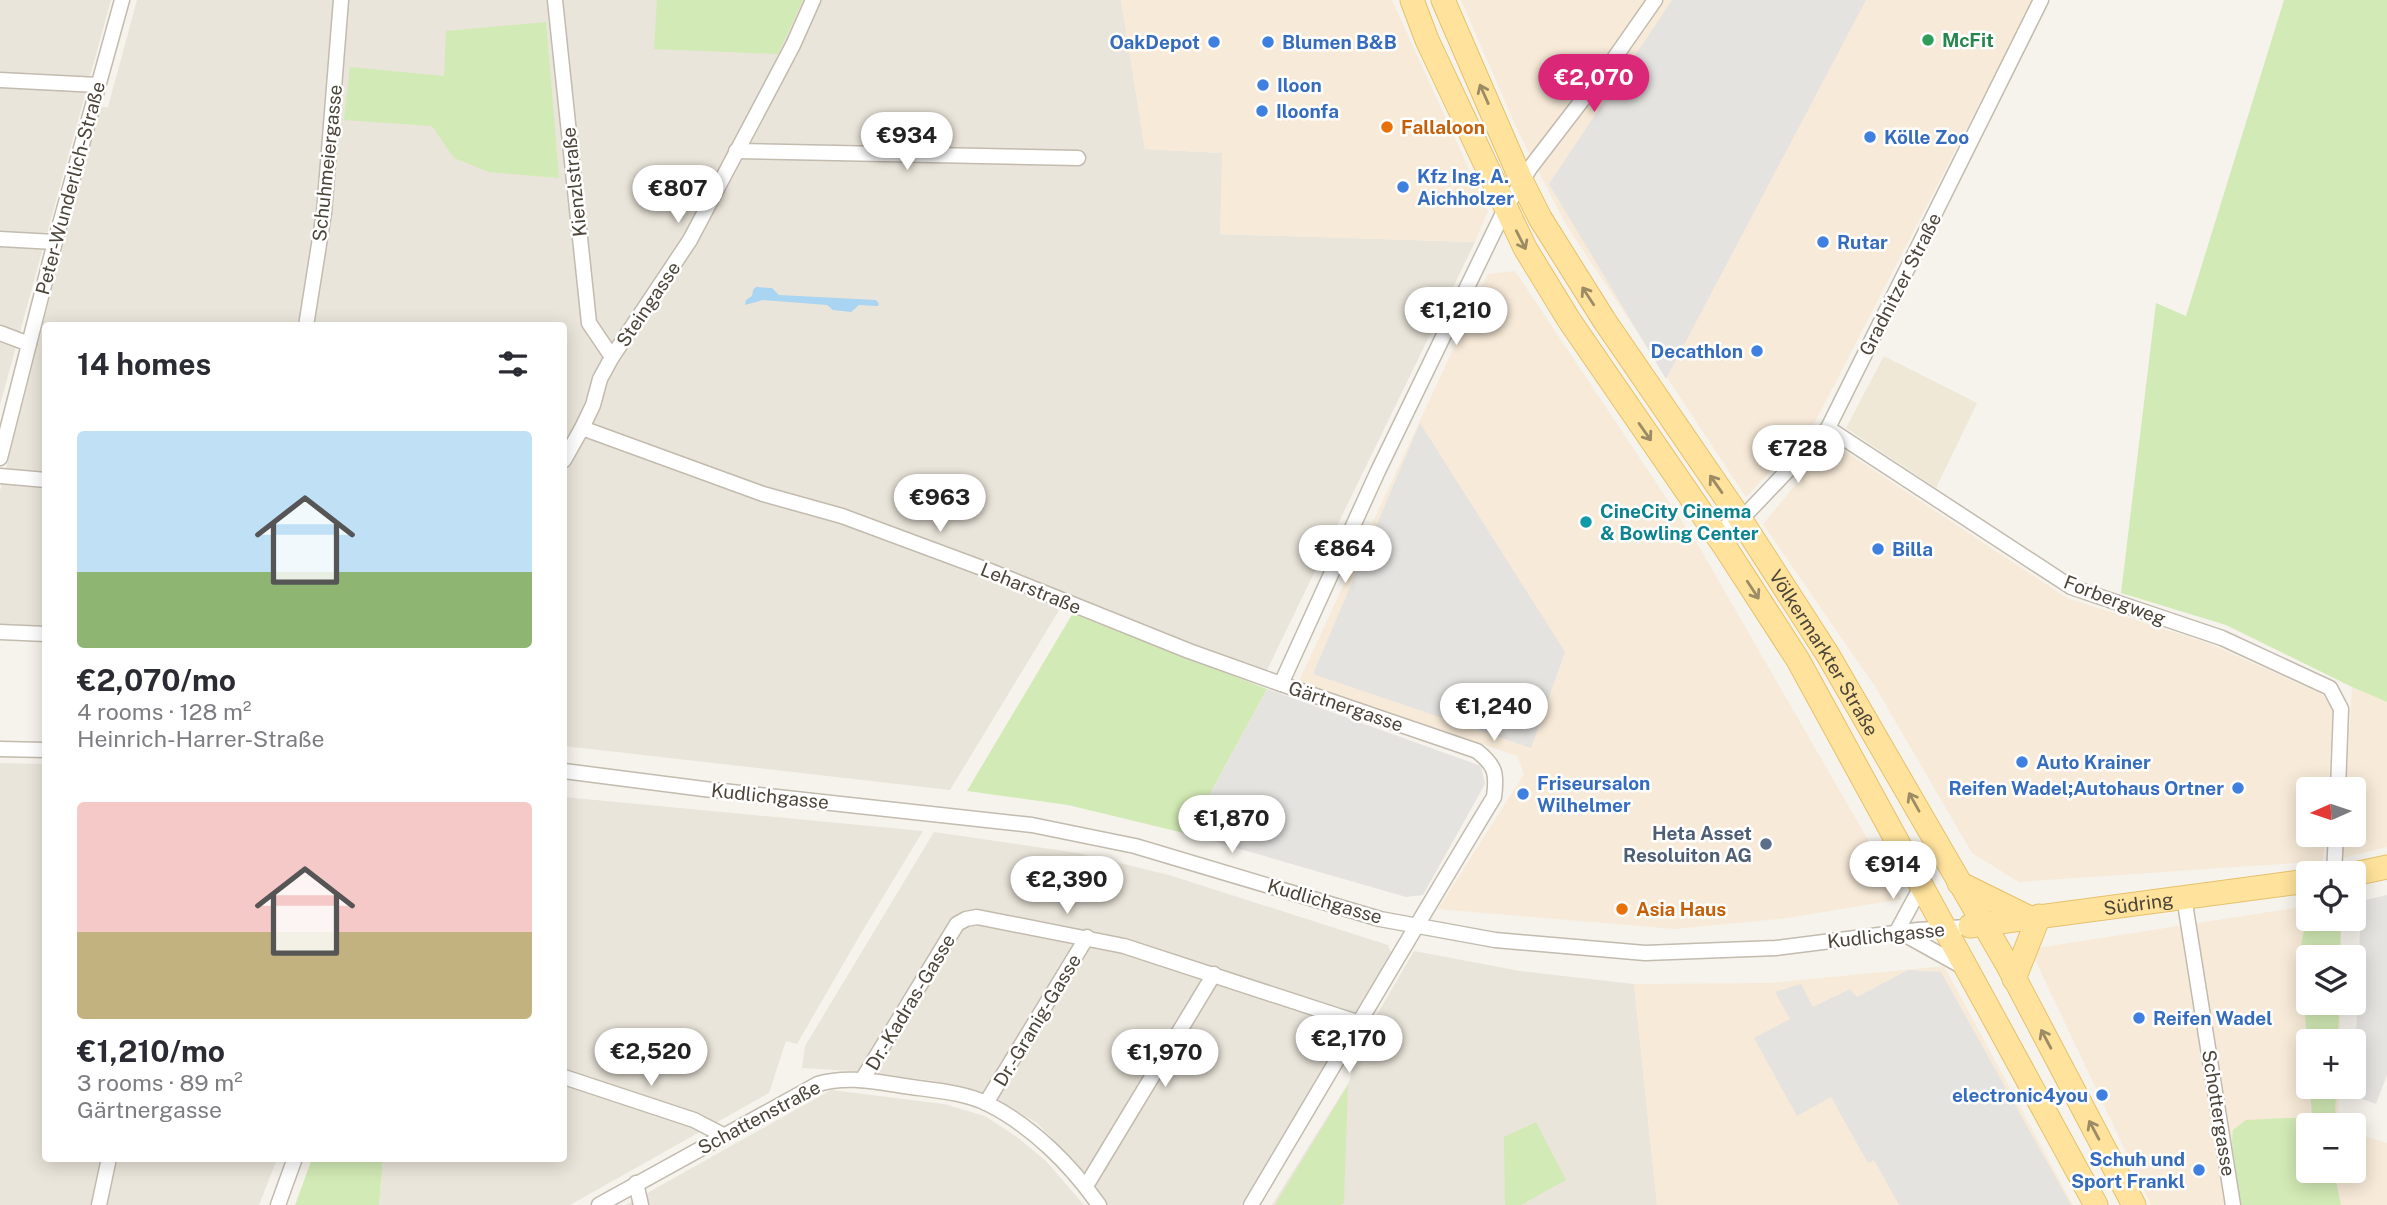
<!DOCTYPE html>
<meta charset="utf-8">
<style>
:root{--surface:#fff;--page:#f2f2f3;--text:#2b2b33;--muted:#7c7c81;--accent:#db2777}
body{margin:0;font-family:"Public Sans",sans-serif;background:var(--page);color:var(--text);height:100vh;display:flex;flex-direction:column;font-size:26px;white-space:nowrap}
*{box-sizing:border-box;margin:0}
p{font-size:23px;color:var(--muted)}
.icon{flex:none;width:38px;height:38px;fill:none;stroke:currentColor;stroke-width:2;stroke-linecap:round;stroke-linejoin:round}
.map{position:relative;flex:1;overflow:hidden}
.panel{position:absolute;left:42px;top:322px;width:525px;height:840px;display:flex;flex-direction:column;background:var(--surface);border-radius:7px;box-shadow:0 4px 18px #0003}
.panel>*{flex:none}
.needle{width:46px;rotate:267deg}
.tools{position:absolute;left:2296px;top:777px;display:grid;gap:14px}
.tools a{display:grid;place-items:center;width:70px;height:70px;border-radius:7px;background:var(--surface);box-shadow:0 4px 18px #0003;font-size:35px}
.price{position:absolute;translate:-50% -60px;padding:0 16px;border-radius:24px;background:#fff;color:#222;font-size:23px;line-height:46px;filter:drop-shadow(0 2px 4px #0008)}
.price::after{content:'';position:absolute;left:50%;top:42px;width:21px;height:16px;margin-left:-10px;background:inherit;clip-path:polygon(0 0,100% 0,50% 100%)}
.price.selected{background:var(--accent);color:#fff}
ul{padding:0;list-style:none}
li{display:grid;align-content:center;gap:14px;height:371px;padding:0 35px}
li span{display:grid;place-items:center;height:217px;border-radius:7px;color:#555}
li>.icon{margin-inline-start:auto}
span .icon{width:126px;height:126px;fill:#fffc;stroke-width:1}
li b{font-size:30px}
h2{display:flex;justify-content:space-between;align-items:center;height:84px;padding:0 35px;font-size:30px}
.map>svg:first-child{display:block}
.residential{fill:#eae5da}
.commercial{fill:#f7ead8}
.education{fill:#efe8d6}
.green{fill:#d2eab5}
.parking{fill:#e5e3e0}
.water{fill:#a9d4f2}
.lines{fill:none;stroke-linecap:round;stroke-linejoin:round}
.minor-casing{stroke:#c2bbae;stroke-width:17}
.primary-casing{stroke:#e6c16a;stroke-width:25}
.minor{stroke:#fff;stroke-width:14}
.primary{stroke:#ffe39c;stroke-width:23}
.oneway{stroke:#9c8c66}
.leisure-dot{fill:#2e9e5b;stroke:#fff;stroke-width:2.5}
.shop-dot{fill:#3f7fe0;stroke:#fff;stroke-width:2.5}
.food-dot{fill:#e8710a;stroke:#fff;stroke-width:2.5}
.culture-dot{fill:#0f9aa8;stroke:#fff;stroke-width:2.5}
.service-dot{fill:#5c6f8a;stroke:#fff;stroke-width:2.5}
.labels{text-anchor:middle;stroke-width:5;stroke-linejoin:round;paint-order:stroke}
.leisure-label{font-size:19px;font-weight:bold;fill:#27864d;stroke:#fff;text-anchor:start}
.shop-label{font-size:19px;font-weight:bold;fill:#366cbe;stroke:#fff;text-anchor:start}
.food-label{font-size:19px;font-weight:bold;fill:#c56008;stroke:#fff;text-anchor:start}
.street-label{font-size:19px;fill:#4b4439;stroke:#fff}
.culture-label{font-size:19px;font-weight:bold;fill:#0d838f;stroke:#fff;text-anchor:start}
.service-label{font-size:19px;font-weight:bold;fill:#4e5e75;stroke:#fff;text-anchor:end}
</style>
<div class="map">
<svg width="2387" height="1205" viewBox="0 0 2387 1205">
<rect width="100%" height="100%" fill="#f6f3ec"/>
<g class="residential">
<path d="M 0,0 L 111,0 L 0,405 Z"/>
<path d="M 137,0 L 1121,0 L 1145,149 L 1223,153 L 1220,234 L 1475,242 L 1266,672 L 1083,601 L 1061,607 L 950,790 L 564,746 L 564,326 L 46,326 L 45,627 L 0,625 L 0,491 L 99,107 L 108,107 Z"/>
<path d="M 0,763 L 45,764 L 46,1158 L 277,1159 L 259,1205 L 0,1205 Z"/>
<path d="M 564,797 L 923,831 L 860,935 L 797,1044 L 786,1041 L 769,1093 L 570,1205 L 379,1205 L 383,1159 L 564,1158 Z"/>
<path d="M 934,832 L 1078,853 L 1169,875 L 1388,945 L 1392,955 L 1241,1205 L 1107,1205 L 1078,1165 L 1037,1123 L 1003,1103 L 935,1081 L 853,1071 L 802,1068 L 805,1046 Z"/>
<path d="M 1414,951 L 1520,971 L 1634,984 L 1657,1205 L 1272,1205 L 1349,1082 L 1358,1047 Z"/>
<path d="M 831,1090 L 944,1104 L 985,1116 L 1017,1137 L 1046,1161 L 1084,1205 L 626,1205 Z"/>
</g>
<g class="commercial">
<path d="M 1121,0 L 1392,0 L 1488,211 L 1475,242 L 1220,234 L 1222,153 L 1145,149 Z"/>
<path d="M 1461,0 L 2033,0 L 1814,424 L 1746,497 L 1565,223 L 1518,131 Z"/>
<path d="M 1515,271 L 1701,550 L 1902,899 L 1787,918 L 1675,929 L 1438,909 L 1524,774 L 1517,756 L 1299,681 L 1488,274 Z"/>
<path d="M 1831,442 L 2067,598 L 2208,643 L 2322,694 L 2333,710 L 2328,789 L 2308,789 L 2308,835 L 2325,835 L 2323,861 L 2019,882 L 1972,853 L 1876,688 L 1763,524 Z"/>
<path d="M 2352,687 L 2387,702 L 2387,847 L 2342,858 L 2343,835 L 2354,835 L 2354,789 L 2346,789 Z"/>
<path d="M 2308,906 L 2308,919 L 2341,919 L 2341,957 L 2308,957 L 2308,1003 L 2340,1003 L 2340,1041 L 2308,1041 L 2308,1087 L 2339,1087 L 2338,1125 L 2308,1125 L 2308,1171 L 2354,1171 L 2354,1133 L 2387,1143 L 2387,1205 L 2151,1205 L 2030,949 Z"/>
<path d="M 1944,966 L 2073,1205 L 1657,1205 L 1634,984 L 1770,983 Z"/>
</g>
<path class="education" d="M 1884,356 L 1977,403 L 1936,488 L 1846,428 Z"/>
<g class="green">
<path d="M 657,0 L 803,0 L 778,54 L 654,49 Z"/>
<path d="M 2284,0 L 2387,0 L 2387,702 L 2352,687 L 2226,625 L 2121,593 L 2156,303 L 2186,316 Z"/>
<path d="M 546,22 L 559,178 L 489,172 L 454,158 L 432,126 L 344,120 L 350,67 L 444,76 L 446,31 Z"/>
<path d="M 1073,613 L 1267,689 L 1188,834 L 1068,805 L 967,791 Z"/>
<path d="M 2308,908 L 2308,919 L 2341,919 L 2340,957 L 2308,957 L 2308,1003 L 2339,1003 L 2338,1041 L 2308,1041 L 2308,1062 L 2301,946 L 2305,925 L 2303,909 Z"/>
<path d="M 1348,1085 L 1344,1203 L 1340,1205 L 1275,1205 Z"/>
<path d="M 2310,1087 L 2336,1087 L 2335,1125 L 2308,1125 L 2308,1171 L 2334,1171 L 2341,1205 L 2242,1205 L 2240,1201 L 2232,1143 L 2233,1130 L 2246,1120 L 2312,1117 Z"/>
<path d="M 1536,1122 L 1566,1180 L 1521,1205 L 1505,1205 L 1504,1137 Z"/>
<path d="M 312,1159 L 383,1159 L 379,1205 L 295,1205 Z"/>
</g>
<g class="parking">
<path d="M 1672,0 L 1866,0 L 1666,379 L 1549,184 Z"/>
<path d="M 1420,423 L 1565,652 L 1531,748 L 1313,674 Z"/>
<path d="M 1267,689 L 1481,766 L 1485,784 L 1423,895 L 1406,897 L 1188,834 Z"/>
<path d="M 2387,895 L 2387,1075 L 2376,1104 L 2354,1096 L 2361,901 Z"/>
<path d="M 1908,970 L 1941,972 L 2071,1205 L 1899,1205 L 1874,1160 L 1868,1163 L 1831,1097 L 1797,1116 L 1754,1038 L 1790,1019 L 1775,992 L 1801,984 L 1813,1007 L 1850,989 L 1857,997 Z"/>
</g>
<path class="water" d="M 756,287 L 772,288 L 779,295 L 876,300 L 879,304 L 878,306 L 859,305 L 851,312 L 833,310 L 827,305 L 763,300 L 745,305 L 746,300 L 752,296 L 753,290 Z"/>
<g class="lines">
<defs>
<g id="minor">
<path d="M 555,0 L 589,323 L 612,357"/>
<path d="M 0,80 L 98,85"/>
<path d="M 736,151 L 1078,158"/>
<path d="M 0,239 L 55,242"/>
<path d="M 306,326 L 324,213 L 341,0"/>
<path d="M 0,333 L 29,344"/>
<path d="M 582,428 L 763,494 L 842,516 L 990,571 L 1189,651 L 1281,684 L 1477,751 C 1496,766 1497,774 1494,797 C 1412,932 1332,1069 1251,1205"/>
<path d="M 1828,428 L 2071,587 L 2222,638 L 2330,688 L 2341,709 L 2338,789"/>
<path d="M 0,458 L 55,242 L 122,0"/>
<path d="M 564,460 L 582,428 L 593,405 L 600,379 L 612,357 L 690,240 L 793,45 L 813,0"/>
<path d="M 0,476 L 46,480"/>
<path d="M 1715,534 L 1750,510 L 1828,428 L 2041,0"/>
<path d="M 0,632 L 46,634"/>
<path d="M 1281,684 L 1378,471 L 1505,209 L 1530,168 L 1613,60 L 1655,0"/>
<path d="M 0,749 L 46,750"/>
<path d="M 564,771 L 704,789 L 1032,825 L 1135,846 L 1380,919 L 1495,940 L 1645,953 L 1776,948 L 1918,930 L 1967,927"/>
<path d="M 2334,873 L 2336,835"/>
<path d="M 2184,897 L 2233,1205"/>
<path d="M 1900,932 L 1963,967"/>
<path d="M 1896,933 L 1922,885"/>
<path d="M 564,1077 L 694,1120 L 723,1135"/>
<path d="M 862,1080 L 957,924 L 966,919 L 977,917 L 1124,946 L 1360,1023"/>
<path d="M 986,1103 L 1087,937"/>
<path d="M 636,1183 L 641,1205"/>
<path d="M 1086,1186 L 1214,974"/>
<path d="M 99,1205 L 109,1158"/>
<path d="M 278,1205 L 295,1158"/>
<path d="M 599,1205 L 818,1084 C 845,1076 871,1081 898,1085 C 927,1090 962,1091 988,1104 C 1032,1126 1071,1165 1099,1205"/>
</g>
<g id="primary">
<path d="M 1412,0 L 1427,40 L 1525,248 L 1569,320 L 1725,547 L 1798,660 L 2096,1205"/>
<path id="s1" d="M 1443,0 L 1522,182 L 1540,218 L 1604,320 L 1739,517 L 1828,655 L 2007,964 L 2134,1205"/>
<path d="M 2354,874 L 2387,867"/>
<path d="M 1959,883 L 2028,917"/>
<path id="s2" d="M 1970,926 L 2308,881"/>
<path d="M 2014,979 L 2039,916"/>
</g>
</defs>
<use href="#minor" class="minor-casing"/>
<use href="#primary" class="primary-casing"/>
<use href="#minor" class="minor"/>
<use href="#primary" class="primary"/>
</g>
<defs><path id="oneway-shaft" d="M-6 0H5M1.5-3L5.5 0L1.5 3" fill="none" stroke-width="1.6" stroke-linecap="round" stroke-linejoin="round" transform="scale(1.75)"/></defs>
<g class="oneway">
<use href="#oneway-shaft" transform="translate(1484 94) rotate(-114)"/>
<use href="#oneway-shaft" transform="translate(1521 240) rotate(63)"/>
<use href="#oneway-shaft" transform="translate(1588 296) rotate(-123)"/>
<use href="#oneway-shaft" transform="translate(1645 432) rotate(55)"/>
<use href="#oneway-shaft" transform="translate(1716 484) rotate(-125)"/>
<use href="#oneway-shaft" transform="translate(1753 590) rotate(57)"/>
<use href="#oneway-shaft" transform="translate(1914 802) rotate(-119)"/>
<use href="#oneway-shaft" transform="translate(2046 1039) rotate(-118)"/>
<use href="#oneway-shaft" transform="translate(2094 1130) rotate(-118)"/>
</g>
<circle class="leisure-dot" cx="1928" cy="40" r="7"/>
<g class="shop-dot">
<circle cx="1214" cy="42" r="7"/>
<circle cx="1268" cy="42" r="7"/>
<circle cx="1263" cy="85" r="7"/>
<circle cx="1262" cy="111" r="7"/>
<circle cx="1870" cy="137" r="7"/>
<circle cx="1403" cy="187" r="7"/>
<circle cx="1823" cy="242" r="7"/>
<circle cx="1757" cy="351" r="7"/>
<circle cx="1878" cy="549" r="7"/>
<circle cx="2022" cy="762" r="7"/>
<circle cx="2238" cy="788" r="7"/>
<circle cx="1523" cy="794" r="7"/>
<circle cx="2139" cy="1018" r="7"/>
<circle cx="2102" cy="1095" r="7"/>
<circle cx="2199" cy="1170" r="7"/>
</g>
<g class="food-dot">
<circle cx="1387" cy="127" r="7"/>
<circle cx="1622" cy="909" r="7"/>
</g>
<circle class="culture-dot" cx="1586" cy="522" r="7"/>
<circle class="service-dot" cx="1766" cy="844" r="7"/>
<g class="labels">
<g class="leisure-label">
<text x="1942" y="47">McFit</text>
</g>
<g class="shop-label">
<text x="1200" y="49" text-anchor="end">OakDepot</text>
<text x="1282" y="49">Blumen B&amp;B</text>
<text x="1277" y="92">Iloon</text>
<text x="1276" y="118">Iloonfa</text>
<text x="1884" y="144">Kölle Zoo</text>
<text x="1417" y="183">Kfz Ing. A.<tspan x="1417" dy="22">Aichholzer</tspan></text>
<text x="1837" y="249">Rutar</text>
<text x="1743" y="358" text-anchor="end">Decathlon</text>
<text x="1892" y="556">Billa</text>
<text x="2036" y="769">Auto Krainer</text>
<text x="1537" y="790">Friseursalon<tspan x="1537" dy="22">Wilhelmer</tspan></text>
<text x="2224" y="795" text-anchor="end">Reifen Wadel;Autohaus Ortner</text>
<text x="2153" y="1025">Reifen Wadel</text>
<text x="2088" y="1102" text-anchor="end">electronic4you</text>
<text x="2185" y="1166" text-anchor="end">Schuh und<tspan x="2185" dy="22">Sport Frankl</tspan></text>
</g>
<g class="food-label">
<text x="1401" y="134">Fallaloon</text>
<text x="1636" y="916">Asia Haus</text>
</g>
<g class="street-label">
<text transform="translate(327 163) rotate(-84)" y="7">Schuhmeiergasse</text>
<text transform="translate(574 182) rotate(-96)" y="7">Kienzlstraße</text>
<text transform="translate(70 188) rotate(-75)" y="7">Peter-Wunderlich-Straße</text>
<text transform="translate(1900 284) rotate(-63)" y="7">Gradnitzer Straße</text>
<text transform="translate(648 304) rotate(-56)" y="7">Steingasse</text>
<text transform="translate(1031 588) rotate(22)" y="7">Leharstraße</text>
<text transform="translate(2115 600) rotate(21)" y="7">Forbergweg</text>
<text dy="7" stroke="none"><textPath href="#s1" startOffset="758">Völkermarkter Straße</textPath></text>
<text transform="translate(1346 706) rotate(19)" y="7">Gärtnergasse</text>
<text transform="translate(770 796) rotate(6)" y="7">Kudlichgasse</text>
<text transform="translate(1325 901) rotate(16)" y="7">Kudlichgasse</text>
<text dy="7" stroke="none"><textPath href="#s2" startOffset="170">Südring</textPath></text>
<text transform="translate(1886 935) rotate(-6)" y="7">Kudlichgasse</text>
<text transform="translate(910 1002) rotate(-59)" y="7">Dr.-Kadras-Gasse</text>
<text transform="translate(1037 1020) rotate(-59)" y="7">Dr.-Granig-Gasse</text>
<text transform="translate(2219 1113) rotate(81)" y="7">Schottergasse</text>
<text transform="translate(759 1117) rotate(-28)" y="7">Schattenstraße</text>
</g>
<g class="culture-label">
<text x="1600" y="518">CineCity Cinema<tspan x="1600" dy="22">&amp; Bowling Center</tspan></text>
</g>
<g class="service-label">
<text x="1752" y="840">Heta Asset<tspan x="1752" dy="22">Resoluiton AG</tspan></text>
</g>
</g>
</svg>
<div class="tools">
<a><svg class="needle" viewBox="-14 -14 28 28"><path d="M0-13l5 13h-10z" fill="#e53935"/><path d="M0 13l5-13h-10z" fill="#7c7c81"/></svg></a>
<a><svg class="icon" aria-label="locate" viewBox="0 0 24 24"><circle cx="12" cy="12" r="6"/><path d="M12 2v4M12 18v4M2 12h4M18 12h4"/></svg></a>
<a><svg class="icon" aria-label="layers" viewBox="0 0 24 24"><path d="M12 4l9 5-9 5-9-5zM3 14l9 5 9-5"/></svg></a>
<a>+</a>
<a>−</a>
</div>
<b class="price selected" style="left:1594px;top:114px">€2,070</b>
<b class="price" style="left:907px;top:172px">€934</b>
<b class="price" style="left:678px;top:225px">€807</b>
<b class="price" style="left:1456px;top:347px">€1,210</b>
<b class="price" style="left:1798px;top:485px">€728</b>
<b class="price" style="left:940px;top:534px">€963</b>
<b class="price" style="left:1345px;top:585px">€864</b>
<b class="price" style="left:1494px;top:743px">€1,240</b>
<b class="price" style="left:1232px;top:855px">€1,870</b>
<b class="price" style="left:1893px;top:901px">€914</b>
<b class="price" style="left:1067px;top:916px">€2,390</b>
<b class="price" style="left:1349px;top:1075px">€2,170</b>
<b class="price" style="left:651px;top:1088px">€2,520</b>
<b class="price" style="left:1165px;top:1089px">€1,970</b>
<section class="panel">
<h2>14 homes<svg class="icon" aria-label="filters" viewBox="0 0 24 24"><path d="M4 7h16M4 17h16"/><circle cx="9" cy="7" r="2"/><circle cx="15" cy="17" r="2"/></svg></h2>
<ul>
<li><span style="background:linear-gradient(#bfe0f5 65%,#8fb573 0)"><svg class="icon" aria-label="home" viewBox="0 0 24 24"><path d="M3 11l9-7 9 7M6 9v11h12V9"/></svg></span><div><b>€2,070/mo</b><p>4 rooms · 128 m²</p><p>Heinrich-Harrer-Straße</p></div></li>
<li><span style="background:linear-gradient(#f6c9c9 60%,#c2b280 0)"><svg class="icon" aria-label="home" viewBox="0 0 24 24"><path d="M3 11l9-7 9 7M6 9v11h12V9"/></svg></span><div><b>€1,210/mo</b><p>3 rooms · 89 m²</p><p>Gärtnergasse</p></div></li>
</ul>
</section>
</div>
